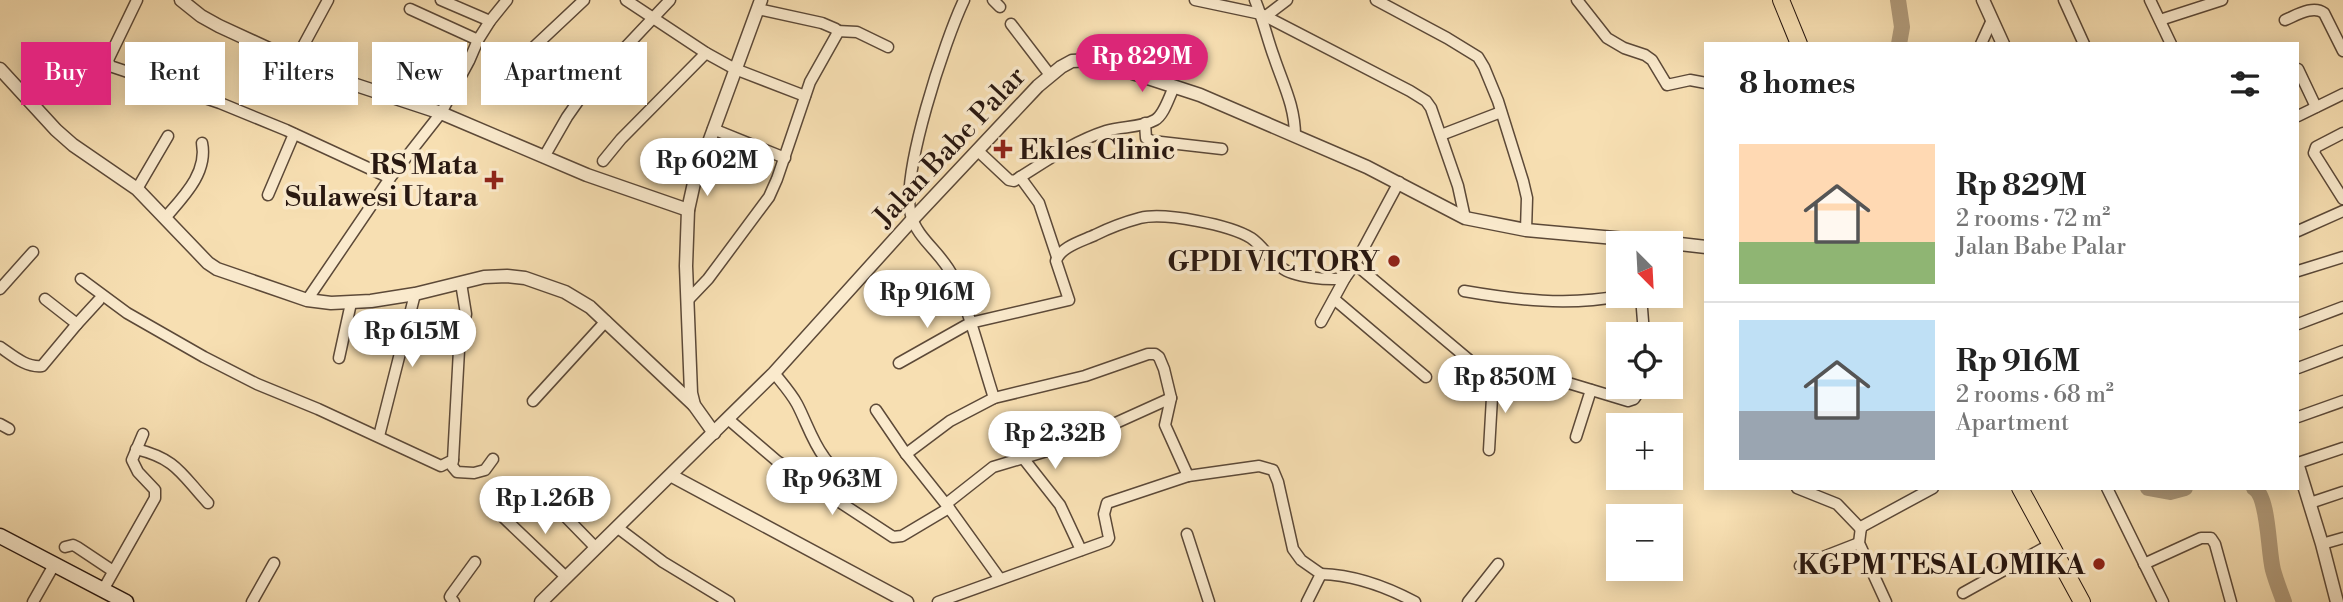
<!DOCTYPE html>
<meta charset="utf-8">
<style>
:root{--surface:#fff;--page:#f2f2f2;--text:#222;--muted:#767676;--line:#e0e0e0;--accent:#db2777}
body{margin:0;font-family:"Libre Bodoni",serif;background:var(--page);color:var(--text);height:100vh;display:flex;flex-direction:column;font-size:26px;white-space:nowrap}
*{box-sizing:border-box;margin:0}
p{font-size:23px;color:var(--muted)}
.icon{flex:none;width:38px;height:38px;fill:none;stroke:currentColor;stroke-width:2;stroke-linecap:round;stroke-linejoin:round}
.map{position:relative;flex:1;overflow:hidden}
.drawer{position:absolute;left:1704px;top:42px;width:595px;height:448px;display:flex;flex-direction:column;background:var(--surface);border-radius:0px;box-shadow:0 4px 18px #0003}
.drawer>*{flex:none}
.guide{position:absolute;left:21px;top:42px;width:665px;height:63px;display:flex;gap:14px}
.needle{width:46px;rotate:156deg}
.fabs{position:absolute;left:1606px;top:231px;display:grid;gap:14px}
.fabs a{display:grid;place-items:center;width:77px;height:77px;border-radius:0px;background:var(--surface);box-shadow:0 4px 18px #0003;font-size:35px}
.price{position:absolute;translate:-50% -60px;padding:0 16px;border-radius:24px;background:#fff;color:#222;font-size:23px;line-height:46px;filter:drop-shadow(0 2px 4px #0008)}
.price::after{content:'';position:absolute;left:50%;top:42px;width:21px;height:16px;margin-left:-10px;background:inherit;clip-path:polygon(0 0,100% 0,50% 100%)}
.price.on{background:var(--accent);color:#fff}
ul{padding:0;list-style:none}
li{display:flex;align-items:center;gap:21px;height:175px;padding:0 35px}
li+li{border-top:2px solid var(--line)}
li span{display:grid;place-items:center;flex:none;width:196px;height:140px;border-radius:0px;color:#555}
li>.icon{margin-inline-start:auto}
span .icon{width:84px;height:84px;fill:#fffc;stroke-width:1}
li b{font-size:30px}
h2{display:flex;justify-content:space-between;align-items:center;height:84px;padding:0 35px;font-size:30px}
.pill{padding:0 24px;border-radius:0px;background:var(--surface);box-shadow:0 4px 18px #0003;font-size:24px;line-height:63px}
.pill.on{background:var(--accent);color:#fff}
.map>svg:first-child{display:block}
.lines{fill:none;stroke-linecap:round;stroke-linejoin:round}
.river{stroke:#b19b7b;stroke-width:16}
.minor-casing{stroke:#5c4938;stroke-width:13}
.tertiary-casing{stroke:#5c4938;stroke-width:15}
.secondary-casing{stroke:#281710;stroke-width:17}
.primary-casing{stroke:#281710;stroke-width:18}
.minor{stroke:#faeacd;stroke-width:10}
.tertiary{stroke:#faeacd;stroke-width:12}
.secondary{stroke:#faeacd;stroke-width:14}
.primary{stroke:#f7dfb2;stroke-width:16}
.poi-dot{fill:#8f2418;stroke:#faeacd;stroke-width:2.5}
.labels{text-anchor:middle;stroke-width:7;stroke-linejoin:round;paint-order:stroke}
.street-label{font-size:28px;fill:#281710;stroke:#faeacd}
.poi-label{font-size:28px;font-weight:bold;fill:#281710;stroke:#faeacd;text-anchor:end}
</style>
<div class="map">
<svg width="2343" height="602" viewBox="0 0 2343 602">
<rect width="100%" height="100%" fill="#f7dfb2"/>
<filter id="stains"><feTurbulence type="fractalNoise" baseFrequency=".00286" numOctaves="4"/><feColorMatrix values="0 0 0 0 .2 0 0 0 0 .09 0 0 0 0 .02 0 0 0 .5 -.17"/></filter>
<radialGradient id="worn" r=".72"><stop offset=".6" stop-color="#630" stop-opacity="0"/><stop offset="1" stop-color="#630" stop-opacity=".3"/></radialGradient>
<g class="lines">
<g class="river">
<path d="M 1898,0 L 1902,27 L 1899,44"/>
<path d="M 2148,488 L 2170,492 L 2185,488"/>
<path d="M 2254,488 C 2269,497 2268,551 2273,570 C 2276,581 2280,591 2284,602"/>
</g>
<defs>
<g id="minor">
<path d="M 137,0 L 108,60 L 110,66 L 220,103 L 286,130 L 390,178"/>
<path d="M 441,0 L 490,21"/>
<path d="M 626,0 L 706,53 L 735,69 L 805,96"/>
<path d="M 964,0 C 945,40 900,175 911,215 C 917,239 943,254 953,277 C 971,315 981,358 994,398"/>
<path d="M 993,0 L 1000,7"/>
<path d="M 1195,0 L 1261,14 L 1410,91 L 1426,101 L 1431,108 L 1458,186 L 1465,218"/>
<path d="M 1255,0 C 1263,19 1267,38 1274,57 C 1283,84 1295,106 1295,136"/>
<path d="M 1376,0 L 1447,38 L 1478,57 L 1484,67 L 1498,101 L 1523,181 L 1527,198 L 1526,230"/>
<path d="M 1577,0 L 1607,38 L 1624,48 L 1645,55 L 1652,60 L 1667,85 L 1690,80 L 1706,83"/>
<path d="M 2064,0 L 2084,44"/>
<path d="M 2150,0 L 2171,44"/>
<path d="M 410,9 L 478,40"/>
<path d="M 1266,16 L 1287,0"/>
<path d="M 2160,20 L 2222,0"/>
<path d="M 2285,20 C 2297,15 2313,5 2324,13 L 2343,51"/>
<path d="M 1011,24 L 1050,75"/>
<path d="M 837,31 L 857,32 L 888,47"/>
<path d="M 1981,44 L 1992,20"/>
<path d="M 534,47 L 584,0"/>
<path d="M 295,61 L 328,0"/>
<path d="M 2298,69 L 2316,107"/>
<path d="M 2298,116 L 2343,94"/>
<path d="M 1145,123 L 1146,138 L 1152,141 L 1222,149"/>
<path d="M 713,129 L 785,158"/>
<path d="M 2343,133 L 2316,147 L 2314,153 L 2343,199"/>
<path d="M 1441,135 L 1501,112"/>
<path d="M 977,150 L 1009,180 L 1014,181 C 1045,162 1072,142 1106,131 C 1121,126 1141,128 1155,120 C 1164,115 1169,97 1174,87"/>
<path d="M 544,157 L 567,117 L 588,87 L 670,0"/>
<path d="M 603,161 L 621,139 L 706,53"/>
<path d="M 1020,177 L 1039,203 L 1057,257"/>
<path d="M 137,189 L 168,136"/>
<path d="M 268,195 L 294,134"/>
<path d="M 165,218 C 183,197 208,173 202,143"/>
<path d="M 2298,231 L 2343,211"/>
<path d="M 1355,264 L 1493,380"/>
<path d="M 2298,271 L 2343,257"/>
<path d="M 81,279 L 127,313 L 204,357 L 257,384 L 318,409 L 441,466 L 453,460 L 459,350 L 466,314 L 461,283"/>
<path d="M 0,289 L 33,252"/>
<path d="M 1464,291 C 1516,300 1569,306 1620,296"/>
<path d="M 1641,296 L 1644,334"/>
<path d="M 1334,299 L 1426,377"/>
<path d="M 307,300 L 390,178 L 441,113 L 469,61 L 478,40 L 490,21 L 507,0"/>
<path d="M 687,301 L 708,279 L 769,197 L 777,179 L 810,82 L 837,34 L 836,29 L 822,23 L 758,9"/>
<path d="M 1321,322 L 1345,278"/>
<path d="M 77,324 L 99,300"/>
<path d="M 2298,324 L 2343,307"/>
<path d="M 0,347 C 12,355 26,368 42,366 L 77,324 L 45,299"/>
<path d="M 339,358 L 351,303"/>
<path d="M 899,363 L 970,323 L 1069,300 L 1056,261 C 1060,247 1082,241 1095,235 C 1109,228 1125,222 1140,218 C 1165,212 1230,225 1251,238 C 1263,246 1270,260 1282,268 C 1293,277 1330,281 1345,278 L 1355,264 L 1399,182"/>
<path d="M 2298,368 L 2343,351"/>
<path d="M 774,373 C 782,383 791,393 797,404 C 806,421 812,441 824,457 C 832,469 842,471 851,482"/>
<path d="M 533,401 L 606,321"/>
<path d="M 876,410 L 906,454 L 949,508 L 1000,579"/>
<path d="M 2298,417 L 2343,401"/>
<path d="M 728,419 L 777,461 L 893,537 L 902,536 L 949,508"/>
<path d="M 0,424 L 9,429"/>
<path d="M 379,436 L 415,294"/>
<path d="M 1576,437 L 1591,390"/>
<path d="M 136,449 C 177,459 181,474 208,503"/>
<path d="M 1489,450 L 1493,380 L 1502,363 L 1628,401 L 1634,399 L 1642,387"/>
<path d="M 906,454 L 950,421 L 994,398 L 1085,376 L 1148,354 L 1155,354 L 1159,357 L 1164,369 L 1171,398 L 1165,425 L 1188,476 L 1259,466 L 1273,470 L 1278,482 L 1293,549 L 1301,560 L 1321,574 L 1307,602"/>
<path d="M 1023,458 L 1060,505 L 1081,550"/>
<path d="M 453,460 L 452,466 L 457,472 L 474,473 L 485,470 L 493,459"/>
<path d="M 2298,463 L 2343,448"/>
<path d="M 1797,488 L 1837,504 L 1861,529"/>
<path d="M 2107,488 L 2163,602"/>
<path d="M 567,494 L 558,504 L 559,510 L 596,548"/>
<path d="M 2310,503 L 2343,492"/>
<path d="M 946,504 L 993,467 L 1067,445 L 1171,398"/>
<path d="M 503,517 L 566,577"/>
<path d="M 618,528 L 663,562 L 729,602"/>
<path d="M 1187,534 L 1209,602"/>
<path d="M 2322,544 L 2343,538"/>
<path d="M 65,547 L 73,545 L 77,547 L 113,571"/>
<path d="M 2144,564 L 2201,538 L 2211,538 L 2215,544 L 2231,602"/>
<path d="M 1800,566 L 1859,543"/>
<path d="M 1321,574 C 1355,575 1385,586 1415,602"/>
<path d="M 103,590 L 155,498 L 155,490 L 138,472 L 132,460 L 143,434"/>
<path d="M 1963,593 L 2051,544"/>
<path d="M 33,602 L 54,565"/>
<path d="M 252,602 L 274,563"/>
<path d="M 454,602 L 450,597 L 451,595 L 475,562"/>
<path d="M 938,602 L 1107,541 L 1109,538 L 1104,514 L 1107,503 L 1188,476"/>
<path d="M 1468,602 L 1498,564"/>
<path d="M 1886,602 L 1859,543 L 1861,527 L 1933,488"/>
</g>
<g id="tertiary">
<path d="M 181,0 L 201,16 L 219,26 L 295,61 L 353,84 L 441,113 L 587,175 L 688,210"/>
<path d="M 1983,0 L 2003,44"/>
<path d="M 0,69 L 56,130 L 73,145 L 137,189 L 208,263 L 217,269 L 307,300 L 331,303 L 371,301 L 415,294 L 484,277 L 507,276 L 525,278 L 565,292 L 590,307 L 694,405"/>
<path d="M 1671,243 L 1706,247"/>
<path d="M 714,433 L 694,405 L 691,393 L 686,266 L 688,210 L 694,183 L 761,0"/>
<path d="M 2298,466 L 2322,544 L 2337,602"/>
<path d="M 672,476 L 907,602"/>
<path d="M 541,602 L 774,373 L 912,220 L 1038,86 L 1061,67 L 1072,61 L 1093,60 L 1200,95 L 1367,167 L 1465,218 L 1526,230 L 1670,243"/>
</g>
<path id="secondary" d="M 0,536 L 126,602"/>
<g id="primary">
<path d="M 1781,0 L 1799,44"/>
<path d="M 2020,488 L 2082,602"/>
</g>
</defs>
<use href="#minor" class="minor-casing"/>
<use href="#tertiary" class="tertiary-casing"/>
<use href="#secondary" class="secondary-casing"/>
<use href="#primary" class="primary-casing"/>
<use href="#minor" class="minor"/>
<use href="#tertiary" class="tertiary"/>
<use href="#secondary" class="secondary"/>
<use href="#primary" class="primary"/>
</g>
<g class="poi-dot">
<path d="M999.5 138.5h7v7h7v7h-7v7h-7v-7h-7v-7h7z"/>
<path d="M490.5 169.5h7v7h7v7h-7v7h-7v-7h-7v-7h7z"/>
<circle cx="1394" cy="261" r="7"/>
<circle cx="2099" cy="564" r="7"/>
</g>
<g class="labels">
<g class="street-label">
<text transform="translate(949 146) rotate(-47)" y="10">Jalan Babe Palar</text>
</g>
<g class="poi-label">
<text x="1019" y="159" text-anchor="start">Ekles Clinic</text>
<text x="478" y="174">RS Mata<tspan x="478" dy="32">Sulawesi Utara</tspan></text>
<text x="1380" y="271">GPDI VICTORY</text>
<text x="2085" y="574">KGPM TESALOMIKA</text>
</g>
</g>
<rect width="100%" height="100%" filter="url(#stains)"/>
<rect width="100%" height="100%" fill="url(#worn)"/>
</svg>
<div class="fabs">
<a><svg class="needle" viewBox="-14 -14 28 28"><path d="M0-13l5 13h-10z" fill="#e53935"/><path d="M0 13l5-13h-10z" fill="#767676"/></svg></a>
<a><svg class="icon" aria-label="locate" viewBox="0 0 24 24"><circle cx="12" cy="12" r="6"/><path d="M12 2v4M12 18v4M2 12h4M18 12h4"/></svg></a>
<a>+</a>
<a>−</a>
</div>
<b class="price on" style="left:1142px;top:94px">Rp 829M</b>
<b class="price" style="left:707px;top:198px">Rp 602M</b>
<b class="price" style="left:927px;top:330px">Rp 916M</b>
<b class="price" style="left:412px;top:369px">Rp 615M</b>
<b class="price" style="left:1505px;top:415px">Rp 850M</b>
<b class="price" style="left:1055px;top:471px">Rp 2.32B</b>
<b class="price" style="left:832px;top:517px">Rp 963M</b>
<b class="price" style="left:545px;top:536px">Rp 1.26B</b>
<div class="guide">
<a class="pill on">Buy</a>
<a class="pill">Rent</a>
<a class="pill">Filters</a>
<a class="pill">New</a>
<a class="pill">Apartment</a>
</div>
<section class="drawer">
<h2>8 homes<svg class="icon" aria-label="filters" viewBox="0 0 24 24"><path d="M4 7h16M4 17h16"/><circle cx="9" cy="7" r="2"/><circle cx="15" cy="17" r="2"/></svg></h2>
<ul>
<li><span style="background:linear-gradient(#ffd9b3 70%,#8fb573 0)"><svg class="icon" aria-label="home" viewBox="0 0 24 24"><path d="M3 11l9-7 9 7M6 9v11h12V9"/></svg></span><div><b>Rp 829M</b><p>2 rooms · 72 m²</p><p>Jalan Babe Palar</p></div></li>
<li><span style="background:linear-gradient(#bfe0f5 65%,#9aa5b1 0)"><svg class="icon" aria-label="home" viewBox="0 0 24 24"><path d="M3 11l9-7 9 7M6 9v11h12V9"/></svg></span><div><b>Rp 916M</b><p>2 rooms · 68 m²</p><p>Apartment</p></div></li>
</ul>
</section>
</div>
